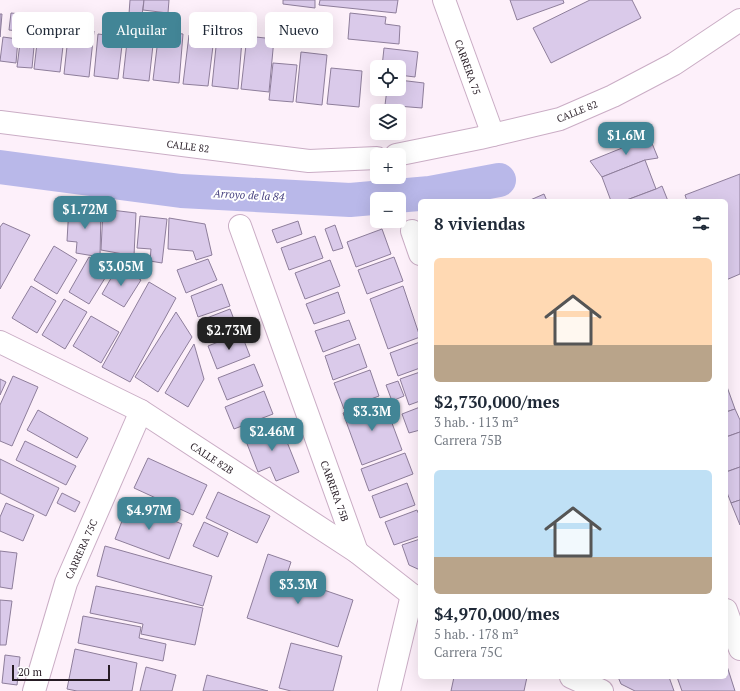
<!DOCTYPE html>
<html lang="es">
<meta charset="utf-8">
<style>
:root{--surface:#fff;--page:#f6f6f7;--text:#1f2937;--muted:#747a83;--accent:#428596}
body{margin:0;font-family:"PT Serif",serif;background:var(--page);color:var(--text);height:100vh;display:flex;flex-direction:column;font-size:15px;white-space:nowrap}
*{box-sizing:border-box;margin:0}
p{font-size:13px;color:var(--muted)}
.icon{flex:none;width:22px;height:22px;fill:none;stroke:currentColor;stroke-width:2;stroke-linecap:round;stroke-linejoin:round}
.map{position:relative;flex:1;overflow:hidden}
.drawer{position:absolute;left:418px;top:199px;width:310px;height:480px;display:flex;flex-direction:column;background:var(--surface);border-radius:6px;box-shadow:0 4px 16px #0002}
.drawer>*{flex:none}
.banner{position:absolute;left:12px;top:12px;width:346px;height:36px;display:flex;gap:8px}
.fabs{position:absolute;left:370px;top:60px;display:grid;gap:8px}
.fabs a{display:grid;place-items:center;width:36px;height:36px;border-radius:6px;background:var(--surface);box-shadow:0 4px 16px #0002;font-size:20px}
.scale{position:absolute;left:12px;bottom:10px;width:98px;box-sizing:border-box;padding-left:4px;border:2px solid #261b24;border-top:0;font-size:11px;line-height:14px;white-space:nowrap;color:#261b24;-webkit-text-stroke:3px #fff;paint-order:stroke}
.price{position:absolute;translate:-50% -34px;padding:0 9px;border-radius:8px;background:var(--accent);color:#fff;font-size:13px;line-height:26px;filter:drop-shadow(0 1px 2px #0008)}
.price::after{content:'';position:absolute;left:50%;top:24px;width:12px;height:9px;margin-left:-6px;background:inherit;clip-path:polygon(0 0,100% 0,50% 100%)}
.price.selected{background:#222;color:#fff}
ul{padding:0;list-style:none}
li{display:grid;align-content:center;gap:8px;height:212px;padding:0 16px}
li span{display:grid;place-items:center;height:124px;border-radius:6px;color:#555}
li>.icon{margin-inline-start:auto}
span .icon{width:72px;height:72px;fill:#fffc;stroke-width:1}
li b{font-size:17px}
h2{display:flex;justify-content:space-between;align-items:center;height:48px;padding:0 16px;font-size:17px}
.chip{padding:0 14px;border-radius:6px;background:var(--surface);box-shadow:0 4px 16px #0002;font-size:14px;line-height:36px}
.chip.selected{background:var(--accent);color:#fff}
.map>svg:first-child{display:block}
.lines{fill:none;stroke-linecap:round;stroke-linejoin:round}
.canal{stroke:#b9b8e9;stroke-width:34}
.building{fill:#dacaea;stroke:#8e7e9b}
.minor-casing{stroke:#caadc5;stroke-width:24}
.minor{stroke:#fff;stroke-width:22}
.labels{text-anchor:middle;stroke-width:4;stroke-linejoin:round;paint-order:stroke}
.street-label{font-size:10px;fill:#261b24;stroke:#fff}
.water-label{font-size:11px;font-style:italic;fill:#4a4582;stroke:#fff}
</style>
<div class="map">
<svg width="740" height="691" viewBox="0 0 740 691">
<rect width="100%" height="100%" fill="#fdf0fa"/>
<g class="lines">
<path class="canal" d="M 0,167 L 181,191 L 350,200 L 430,193 L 499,180"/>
</g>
<g class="building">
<path d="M 130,0 L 144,0 L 142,15 L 129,14 Z"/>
<path d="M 144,0 L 169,0 L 168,13 L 143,10 Z"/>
<path d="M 283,0 L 315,0 L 315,8 L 283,4 Z"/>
<path d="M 320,0 L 398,0 L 396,13 L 319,5 Z"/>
<path d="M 510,0 L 563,0 L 564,3 L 517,20 Z"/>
<path d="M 590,0 L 632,0 L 641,18 L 551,63 L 533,28 Z"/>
<path d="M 11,13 L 39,16 L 37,33 L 9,30 Z"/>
<path d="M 350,13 L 386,17 L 385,24 L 400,26 L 399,44 L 348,39 Z"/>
<path d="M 0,14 L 2,14 L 0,37 Z"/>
<path d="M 39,26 L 65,29 L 60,72 L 34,69 Z"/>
<path d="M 69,28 L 94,31 L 89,77 L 64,74 Z"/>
<path d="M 159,31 L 183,34 L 179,83 L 153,80 Z"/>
<path d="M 128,33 L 154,36 L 149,81 L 123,78 Z"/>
<path d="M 98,34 L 123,37 L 118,79 L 94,76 Z"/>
<path d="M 21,35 L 35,36 L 32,68 L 17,67 Z"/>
<path d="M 189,35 L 214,38 L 208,86 L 183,84 Z"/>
<path d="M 247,36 L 274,39 L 269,92 L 241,89 Z"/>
<path d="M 3,37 L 18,39 L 16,63 L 0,61 Z"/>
<path d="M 217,37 L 242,40 L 238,89 L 212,86 Z"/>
<path d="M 384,48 L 418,52 L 415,77 L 399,75 L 399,67 L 382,67 Z"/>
<path d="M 301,52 L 327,55 L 322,105 L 296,102 Z"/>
<path d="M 273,63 L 297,65 L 293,102 L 269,100 Z"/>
<path d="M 331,68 L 362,71 L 359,107 L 327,104 Z"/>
<path d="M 399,80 L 424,83 L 422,108 L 385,105 L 387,89 L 399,89 Z"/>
<path d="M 647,131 L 658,158 L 645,160 L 602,177 L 590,161 L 627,146 Z"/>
<path d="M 645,160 L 656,189 L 624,201 L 611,201 L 602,177 Z"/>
<path d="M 740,174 L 740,274 L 726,280 L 726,201 L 687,201 L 685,195 Z"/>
<path d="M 662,186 L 668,201 L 624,201 L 656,189 Z"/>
<path d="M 544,194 L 547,201 L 528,201 Z"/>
<path d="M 69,206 L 101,208 L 100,257 L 76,253 L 77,242 L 67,241 Z"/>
<path d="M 103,209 L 136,213 L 134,256 L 101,250 Z"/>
<path d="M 140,216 L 167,219 L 162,263 L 150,261 L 151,249 L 137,248 Z"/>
<path d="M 169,218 L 205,224 L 212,255 L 196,260 L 193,251 L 168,249 Z"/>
<path d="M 298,221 L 302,234 L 277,243 L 272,230 Z"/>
<path d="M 3,223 L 30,235 L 0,289 L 0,227 Z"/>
<path d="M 335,225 L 343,248 L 333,251 L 325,229 Z"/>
<path d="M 382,229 L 391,254 L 356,267 L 347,242 Z"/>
<path d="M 315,236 L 323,258 L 289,270 L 281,248 Z"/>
<path d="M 54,246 L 77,260 L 57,294 L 34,280 Z"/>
<path d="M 89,257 L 110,270 L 89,304 L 69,292 Z"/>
<path d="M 394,257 L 403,281 L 367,294 L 358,270 Z"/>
<path d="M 208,259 L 217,280 L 186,293 L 177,270 Z"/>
<path d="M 330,260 L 340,286 L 305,299 L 295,273 Z"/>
<path d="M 118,266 L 141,280 L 124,307 L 102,294 Z"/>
<path d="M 149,282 L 176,298 L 130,382 L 102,367 Z"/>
<path d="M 222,284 L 230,306 L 198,317 L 191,296 Z"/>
<path d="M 31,286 L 56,301 L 37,333 L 12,318 Z"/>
<path d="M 403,286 L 420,337 L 388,349 L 370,299 Z"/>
<path d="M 338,292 L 345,313 L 314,324 L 306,304 Z"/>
<path d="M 64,299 L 87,312 L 65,349 L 42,335 Z"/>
<path d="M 230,309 L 238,330 L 207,342 L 199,321 Z"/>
<path d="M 176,312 L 192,337 L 158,392 L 135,377 Z"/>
<path d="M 91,316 L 119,332 L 101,363 L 73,346 Z"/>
<path d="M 349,320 L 356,339 L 323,352 L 315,331 Z"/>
<path d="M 241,333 L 250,356 L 217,369 L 208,346 Z"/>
<path d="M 420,342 L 420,368 L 398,376 L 390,353 Z"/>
<path d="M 194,344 L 204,379 L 188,407 L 165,393 Z"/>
<path d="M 359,344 L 367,367 L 333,380 L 325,356 Z"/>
<path d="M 254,364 L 263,386 L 227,400 L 218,378 Z"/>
<path d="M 370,370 L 379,396 L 344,409 L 334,383 Z"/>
<path d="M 420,372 L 420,401 L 409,405 L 400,379 Z"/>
<path d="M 13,376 L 38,387 L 12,446 L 0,441 L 0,405 Z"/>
<path d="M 0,379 L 6,382 L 0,395 Z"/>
<path d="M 398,381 L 404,396 L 392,401 L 386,385 Z"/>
<path d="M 726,384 L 735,409 L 726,412 Z"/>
<path d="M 264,391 L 273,414 L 234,429 L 225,407 Z"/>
<path d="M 383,399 L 402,450 L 362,465 L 343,413 Z"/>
<path d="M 420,407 L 420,430 L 409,433 L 402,414 Z"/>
<path d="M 735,409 L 740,420 L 740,432 L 726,437 L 726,412 Z"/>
<path d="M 38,410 L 88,438 L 77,458 L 27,430 Z"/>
<path d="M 279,422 L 299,472 L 276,481 L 270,467 L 258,472 L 244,436 Z"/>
<path d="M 740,432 L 740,467 L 726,472 L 726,437 Z"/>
<path d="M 25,441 L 76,466 L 66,485 L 16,460 Z"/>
<path d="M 405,453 L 413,474 L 369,491 L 361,469 Z"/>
<path d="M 148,458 L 207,485 L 193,515 L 134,488 Z"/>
<path d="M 0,459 L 59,488 L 46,516 L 0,493 Z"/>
<path d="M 740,467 L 740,500 L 731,503 L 726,490 L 726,472 Z"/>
<path d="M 407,483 L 415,505 L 380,518 L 372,496 Z"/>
<path d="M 218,492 L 270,516 L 257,543 L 206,518 Z"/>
<path d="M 62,493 L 80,502 L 75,512 L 57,503 Z"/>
<path d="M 740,500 L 740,525 L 731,503 Z"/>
<path d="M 6,503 L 34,515 L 23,541 L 0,531 L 0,517 Z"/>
<path d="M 129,503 L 182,524 L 169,559 L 115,539 Z"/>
<path d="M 417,510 L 420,517 L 420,536 L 394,545 L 385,522 Z"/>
<path d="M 204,522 L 228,533 L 218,557 L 193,546 Z"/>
<path d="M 420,539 L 420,570 L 409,565 L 402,545 Z"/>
<path d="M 105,546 L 212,576 L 203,606 L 97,576 Z"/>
<path d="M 0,551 L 17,553 L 12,589 L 0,587 Z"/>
<path d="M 268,554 L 291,562 L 286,577 L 353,600 L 338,647 L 247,618 Z"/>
<path d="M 96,586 L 203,608 L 195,645 L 141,634 L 143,624 L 90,613 Z"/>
<path d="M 0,600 L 12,601 L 6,645 L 0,645 Z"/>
<path d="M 83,616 L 141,627 L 139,638 L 166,644 L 163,661 L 78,643 Z"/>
<path d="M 291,643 L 342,656 L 333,691 L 291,691 L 279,688 Z"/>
<path d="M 75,649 L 137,663 L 132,691 L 77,691 L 67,689 Z"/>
<path d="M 5,655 L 20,657 L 17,685 L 2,683 Z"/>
<path d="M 726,663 L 735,691 L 682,691 L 677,677 L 726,677 Z"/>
<path d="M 146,667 L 176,675 L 172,691 L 140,691 Z"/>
<path d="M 207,675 L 268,691 L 203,691 Z"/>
<path d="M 454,677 L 527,677 L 524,691 L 451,691 Z"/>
<path d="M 618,677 L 669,677 L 674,691 L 635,691 L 621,684 Z"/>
</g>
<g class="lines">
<defs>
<g id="minor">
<path d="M 444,0 L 493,135"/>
<path d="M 0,122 L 309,161 L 377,158"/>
<path d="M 396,155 L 480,138 L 560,119 L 613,96 L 674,64 L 740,20"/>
<path d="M 240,226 L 357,552"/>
<path d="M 412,231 L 420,254"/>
<path d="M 0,342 L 141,411 L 357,552 L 412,595 L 420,599"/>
<path d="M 726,610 L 740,649"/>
<path d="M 571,677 L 602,691"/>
<path d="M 34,691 L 66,583 L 141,411"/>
<path d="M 389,691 L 412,595"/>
</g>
</defs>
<use href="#minor" class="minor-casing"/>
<use href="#minor" class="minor"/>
</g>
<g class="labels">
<g class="street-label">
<text transform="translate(468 67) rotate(70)" y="4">CARRERA 75</text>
<text transform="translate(577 111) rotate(-22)" y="4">CALLE 82</text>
<text transform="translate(188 146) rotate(7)" y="4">CALLE 82</text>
<text transform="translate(212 458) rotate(33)" y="4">CALLE 82B</text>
<text transform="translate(335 491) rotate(70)" y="4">CARRERA 75B</text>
<text transform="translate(81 549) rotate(-66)" y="4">CARRERA 75C</text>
</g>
<g class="water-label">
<text transform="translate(249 195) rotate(3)" y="4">Arroyo de la 84</text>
</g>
</g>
</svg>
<div class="fabs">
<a><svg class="icon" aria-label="locate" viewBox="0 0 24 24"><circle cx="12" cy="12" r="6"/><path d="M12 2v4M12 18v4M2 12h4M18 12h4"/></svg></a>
<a><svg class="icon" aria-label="layers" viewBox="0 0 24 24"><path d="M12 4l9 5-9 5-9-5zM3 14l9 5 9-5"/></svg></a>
<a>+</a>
<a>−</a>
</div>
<div class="scale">20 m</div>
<b class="price" style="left:626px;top:156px">$1.6M</b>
<b class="price" style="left:85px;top:230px">$1.72M</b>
<b class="price" style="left:121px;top:287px">$3.05M</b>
<b class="price selected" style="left:229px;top:351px">$2.73M</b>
<b class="price" style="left:372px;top:432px">$3.3M</b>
<b class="price" style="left:272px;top:452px">$2.46M</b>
<b class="price" style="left:149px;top:531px">$4.97M</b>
<b class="price" style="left:298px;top:605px">$3.3M</b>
<div class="banner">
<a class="chip">Comprar</a>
<a class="chip selected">Alquilar</a>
<a class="chip">Filtros</a>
<a class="chip">Nuevo</a>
</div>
<section class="drawer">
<h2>8 viviendas<svg class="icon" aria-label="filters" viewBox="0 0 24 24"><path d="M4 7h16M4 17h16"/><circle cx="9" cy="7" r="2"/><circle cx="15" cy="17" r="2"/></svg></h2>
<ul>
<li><span style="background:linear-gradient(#ffd9b3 70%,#b9a48a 0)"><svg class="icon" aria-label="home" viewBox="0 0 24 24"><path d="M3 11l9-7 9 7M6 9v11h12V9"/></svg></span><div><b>$2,730,000/mes</b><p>3 hab. · 113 m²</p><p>Carrera 75B</p></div></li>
<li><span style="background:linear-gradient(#bfe0f5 70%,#b9a48a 0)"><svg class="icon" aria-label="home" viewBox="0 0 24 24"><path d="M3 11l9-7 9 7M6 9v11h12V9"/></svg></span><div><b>$4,970,000/mes</b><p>5 hab. · 178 m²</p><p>Carrera 75C</p></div></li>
</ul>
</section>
</div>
